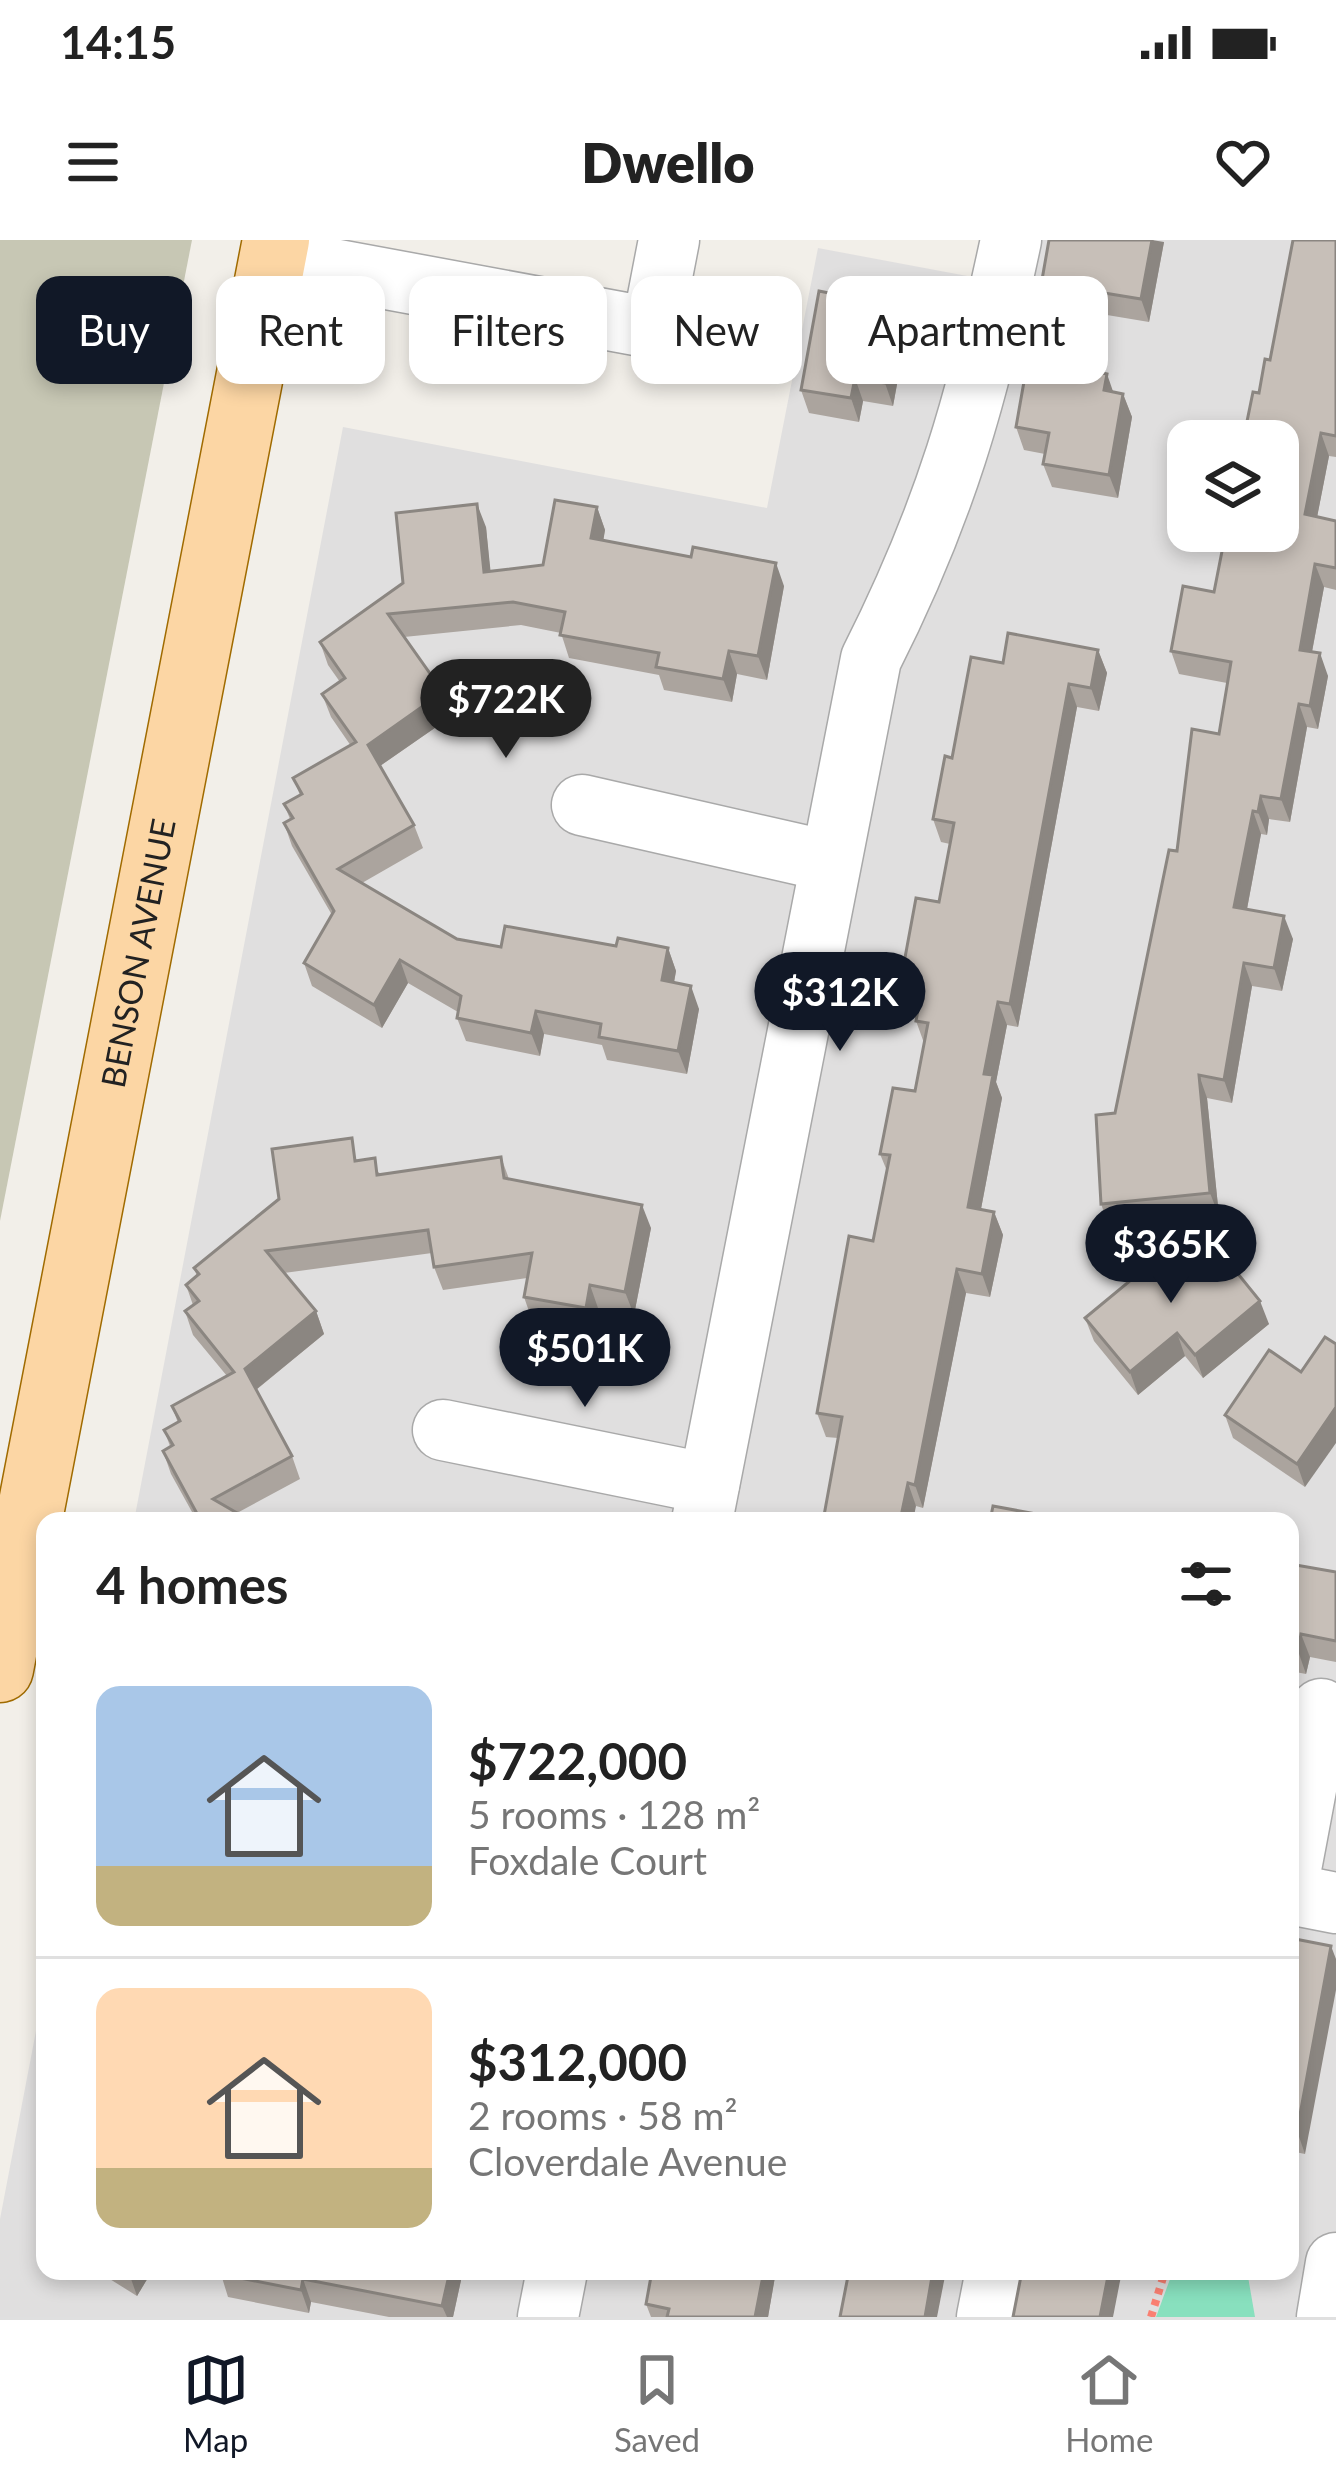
<!DOCTYPE html>
<meta charset="utf-8">
<style>
:root{--surface:#fff;--page:#f2f2f2;--text:#222;--muted:#767676;--line:#e0e0e0;--accent:#111827}
body{margin:0;font-family:Lato,sans-serif;background:var(--page);color:var(--text);height:100vh;display:flex;flex-direction:column;font-size:45px;white-space:nowrap}
*{box-sizing:border-box;margin:0}
p{font-size:39px;color:var(--muted)}
.icon{flex:none;width:66px;height:66px;fill:none;stroke:currentColor;stroke-width:2;stroke-linecap:round;stroke-linejoin:round}
.map{position:relative;flex:1;overflow:hidden}
.details{position:absolute;left:36px;top:1272px;width:1263px;height:768px;display:flex;flex-direction:column;background:var(--surface);border-radius:24px;box-shadow:0 6px 18px #0003}
.details>*{flex:none}
.guide{position:absolute;left:36px;top:36px;width:1266px;height:108px;display:flex;gap:24px}
.buttons{position:absolute;left:1167px;top:180px;display:grid;gap:24px}
.buttons a{display:grid;place-items:center;width:132px;height:132px;border-radius:24px;background:var(--surface);box-shadow:0 6px 18px #0003;font-size:60px}
.price{position:absolute;translate:-50% -102px;padding:0 27px;border-radius:42px;background:var(--accent);color:#fff;font-size:39px;line-height:78px;filter:drop-shadow(0 3px 6px #0008)}
.price::after{content:'';position:absolute;left:50%;top:72px;width:36px;height:27px;margin-left:-18px;background:inherit;clip-path:polygon(0 0,100% 0,50% 100%)}
.price.selected{background:#222;color:#fff}
ul{padding:0;list-style:none}
li{display:flex;align-items:center;gap:36px;height:300px;padding:0 60px}
li+li{border-top:3px solid var(--line)}
li span{display:grid;place-items:center;flex:none;width:336px;height:240px;border-radius:24px;color:#555}
li>.icon{margin-inline-start:auto}
span .icon{width:144px;height:144px;fill:#fffc;stroke-width:1}
li b{font-size:51px}
h2{display:flex;justify-content:space-between;align-items:center;height:144px;padding:0 60px;font-size:51px}
.chip{padding:0 42px;border-radius:24px;background:var(--surface);box-shadow:0 6px 18px #0003;font-size:42px;line-height:108px}
.chip.selected{background:var(--accent);color:#fff}
.status{display:flex;justify-content:space-between;align-items:center;height:84px;padding:0 60px;background:var(--surface);direction:ltr}
.status svg{height:33px;fill:currentColor}
header{display:flex;justify-content:space-between;align-items:center;height:156px;padding:0 60px;background:var(--surface);font-size:54px;font-weight:800}
.tabs{display:flex;justify-content:space-around;align-items:center;height:168px;border-top:3px solid var(--line);background:var(--surface);font-size:33px;color:var(--muted)}
.tabs a{display:grid;justify-items:center;gap:6px}
.tabs .selected{color:var(--accent)}
.map>svg:first-child{display:block}
.residential{fill:#e0dfdf;fill-rule:evenodd}
.construction{fill:#c7c7b4}
.pitch{fill:#88e0be}
.lines{fill:none;stroke-linecap:round;stroke-linejoin:round}
.minor-casing{stroke:#a9a9a9;stroke-width:63}
.major-casing{stroke:#a06b00;stroke-width:69}
.path{stroke:#fa8072;stroke-width:8;stroke-dasharray:6 6;stroke-linecap:butt}
.minor{stroke:#fff;stroke-width:60}
.major{stroke:#fcd6a4;stroke-width:66}
.wall{fill:#aba49e}
.shaded-wall{fill:#8b8681}
.building{fill:#c7bfb8;stroke:#8b8681;stroke-width:3}
.labels{text-anchor:middle;stroke-width:10;stroke-linejoin:round;paint-order:stroke}
.street-label{font-size:33px;fill:#222;stroke:#fff}
</style>
<div class="status"><b>14:15</b><svg viewBox="0 0 49 12"><path d="M0 12V9h3v3zM5 12V6h3v6zM10 12V3h3v9zM15 12V0h3v12zM26 1h20v11H26zM47 4h2v5h-2z"/></svg></div>
<header><svg class="icon" aria-label="menu" viewBox="0 0 24 24"><path d="M4 6h16M4 12h16M4 18h16"/></svg>Dwello<svg class="icon" aria-label="heart" viewBox="0 0 24 24"><path d="M12 20l-8-8c-3-5 5-10 8-4 3-6 11-1 8 4z"/></svg></header>
<div class="map">
<svg width="1336" height="2077" viewBox="0 0 1336 2077">
<rect width="100%" height="100%" fill="#f2efe9"/>
<path class="residential" d="M 1036,0 L 1336,0 L 1336,2077 L 0,2077 L 0,1979 L 45,1744 L 45,2031 L 1290,2031 L 1290,1281 L 134,1281 L 343,187 L 767,268 L 818,8 L 1026,47 ZM 1188,201 L 1278,201 L 1278,291 L 1188,291 Z"/>
<path class="construction" d="M 0,0 L 192,0 L 0,981 Z"/>
<path class="pitch" d="M 1173,2031 L 1247,2031 L 1255,2077 L 1156,2077 Z"/>
<g class="lines">
<defs>
<g id="minor">
<path d="M 273,18 L 652,88 L 669,0"/>
<path d="M 582,565 L 828,621"/>
<path d="M 443,1190 L 709,1244"/>
<path d="M 702,1281 L 871,419 C 945,273 977,160 1011,0"/>
<path d="M 1290,1634 L 1321,1469"/>
<path d="M 1290,1654 L 1336,1663"/>
<path d="M 548,2077 L 557,2031"/>
<path d="M 987,2077 L 996,2031"/>
<path d="M 1327,2077 L 1336,2023"/>
</g>
<g id="major">
<path id="s1" d="M 0,1429 L 276,0"/>
</g>
</defs>
<use href="#minor" class="minor-casing"/>
<use href="#major" class="major-casing"/>
<path class="path" d="M 1151,2077 L 1165,2031"/>
<use href="#minor" class="minor"/>
<use href="#major" class="major"/>
</g>
<g class="wall">
<path d="M 1049,0 L 1164,2 L 1149,82 L 1095,73 L 1086,130 L 1113,152 L 1123,154 L 1132,177 L 1118,258 L 1052,247 L 1043,224 L 1045,214 L 1024,210 L 1016,187 Z"/>
<path d="M 1336,0 L 1336,217 L 1329,216 L 1317,277 L 1336,280 L 1336,350 L 1324,347 L 1312,412 L 1328,436 L 1318,489 L 1307,487 L 1290,582 L 1269,579 L 1267,595 L 1261,594 L 1247,669 L 1293,699 L 1282,751 L 1252,746 L 1232,863 L 1207,858 L 1219,976 L 1110,988 L 1101,964 L 1115,873 L 1177,611 L 1219,494 L 1227,443 L 1179,434 L 1171,411 L 1214,352 L 1259,153 L 1270,120 Z"/>
<path d="M 907,90 L 893,166 L 863,161 L 859,182 L 809,173 L 801,150 Z"/>
<path d="M 597,267 L 605,290 L 603,300 L 784,346 L 767,440 L 737,434 L 732,462 L 664,450 L 659,435 L 569,418 L 561,393 L 521,385 L 404,397 L 443,452 L 452,476 L 380,526 L 414,585 L 423,608 L 362,643 L 457,699 L 501,707 L 668,708 L 676,731 L 674,743 L 699,769 L 687,834 L 607,820 L 602,805 L 544,794 L 540,816 L 466,801 L 457,778 L 458,772 L 408,743 L 382,788 L 312,746 L 304,723 L 332,675 L 292,606 L 284,583 L 290,579 L 284,564 L 300,555 L 293,538 L 351,506 L 331,477 L 322,454 L 340,442 L 328,425 L 320,402 L 486,287 L 490,331 L 543,325 Z"/>
<path d="M 1098,410 L 1107,433 L 1099,471 L 1077,467 L 1018,787 L 1007,785 L 996,842 L 1002,858 L 981,969 L 994,972 L 1003,995 L 990,1057 L 966,1053 L 923,1268 L 916,1266 L 838,1198 L 826,1197 L 817,1173 L 873,1001 L 887,931 L 880,914 L 915,851 L 924,803 L 907,756 L 910,739 L 904,723 L 939,662 L 950,604 L 941,602 L 933,579 L 952,518 L 1003,423 Z"/>
<path d="M 501,917 L 509,939 L 651,988 L 634,1075 L 598,1068 L 594,1091 L 532,1080 L 524,1057 L 527,1038 L 443,1050 L 434,1027 L 432,1013 L 284,1033 L 316,1071 L 324,1094 L 256,1150 L 292,1216 L 300,1239 L 237,1273 L 251,1281 L 197,1281 L 171,1234 L 163,1211 L 170,1206 L 164,1190 L 178,1183 L 172,1166 L 227,1136 L 193,1095 L 185,1071 L 193,1065 L 186,1045 L 197,1036 L 194,1028 L 360,920 L 381,934 Z"/>
<path d="M 1215,1036 L 1269,1084 L 1203,1138 L 1185,1116 L 1138,1155 L 1094,1101 L 1085,1078 Z"/>
<path d="M 1301,1132 L 1305,1247 L 1233,1198 L 1225,1175 Z"/>
<path d="M 1290,1324 L 1336,1332 L 1336,1422 L 1310,1417 L 1306,1434 L 1290,1431 Z"/>
<path d="M 1290,1698 L 1305,1914 L 1290,1911 Z"/>
<path d="M 97,2031 L 152,2031 L 137,2056 Z"/>
<path d="M 220,2031 L 463,2031 L 453,2077 L 389,2077 L 311,2062 L 309,2073 L 228,2057 Z"/>
<path d="M 652,2031 L 776,2031 L 768,2077 L 651,2077 L 646,2064 Z"/>
</g>
<g class="shaded-wall">
<path d="M 1152,0 L 1164,2 L 1149,82 L 1141,59 Z"/>
<path d="M 1086,50 L 1095,73 L 1082,151 L 1074,127 Z"/>
<path d="M 899,67 L 907,90 L 893,166 L 885,143 Z"/>
<path d="M 1107,134 L 1115,157 L 1104,150 Z"/>
<path d="M 855,138 L 863,161 L 859,182 L 851,158 Z"/>
<path d="M 1123,154 L 1132,177 L 1118,258 L 1109,235 Z"/>
<path d="M 1321,193 L 1329,216 L 1313,298 L 1305,274 Z"/>
<path d="M 477,264 L 486,287 L 493,355 L 484,332 Z"/>
<path d="M 597,267 L 605,290 L 600,321 L 591,298 Z"/>
<path d="M 776,323 L 784,346 L 767,440 L 758,416 Z"/>
<path d="M 1315,324 L 1324,347 L 1308,433 L 1300,410 Z"/>
<path d="M 1098,410 L 1107,433 L 1099,471 L 1091,448 Z"/>
<path d="M 729,411 L 737,434 L 732,462 L 723,439 Z"/>
<path d="M 1320,413 L 1328,436 L 1318,489 L 1310,466 Z"/>
<path d="M 1069,444 L 1077,467 L 1018,787 L 1010,764 Z"/>
<path d="M 443,452 L 452,476 L 377,528 L 368,505 Z"/>
<path d="M 1299,464 L 1307,487 L 1290,582 L 1281,559 Z"/>
<path d="M 1261,556 L 1269,579 L 1267,595 L 1258,572 Z"/>
<path d="M 1253,571 L 1261,594 L 1243,690 L 1234,667 Z"/>
<path d="M 1284,676 L 1293,699 L 1282,751 L 1274,728 Z"/>
<path d="M 668,708 L 676,731 L 670,763 L 662,740 Z"/>
<path d="M 400,720 L 408,743 L 382,788 L 374,765 Z"/>
<path d="M 1244,723 L 1252,746 L 1232,863 L 1224,840 Z"/>
<path d="M 691,746 L 699,769 L 687,834 L 678,811 Z"/>
<path d="M 998,762 L 1007,785 L 996,842 L 1002,858 L 977,990 L 968,967 L 984,834 Z"/>
<path d="M 536,771 L 544,794 L 540,816 L 531,793 Z"/>
<path d="M 1199,835 L 1207,858 L 1219,976 L 1210,953 Z"/>
<path d="M 642,965 L 651,988 L 634,1075 L 625,1052 Z"/>
<path d="M 994,972 L 1003,995 L 990,1057 L 982,1034 Z"/>
<path d="M 957,1029 L 966,1053 L 923,1268 L 915,1245 Z"/>
<path d="M 590,1045 L 598,1068 L 594,1091 L 586,1068 Z"/>
<path d="M 1260,1061 L 1269,1084 L 1203,1138 L 1195,1115 Z"/>
<path d="M 316,1071 L 324,1094 L 253,1152 L 245,1129 Z"/>
<path d="M 1177,1093 L 1185,1116 L 1138,1155 L 1130,1132 Z"/>
<path d="M 1336,1167 L 1336,1203 L 1305,1247 L 1297,1224 Z"/>
<path d="M 908,1243 L 916,1266 L 913,1281 L 900,1281 Z"/>
<path d="M 1301,1394 L 1310,1417 L 1306,1434 L 1298,1411 Z"/>
<path d="M 1331,1706 L 1336,1719 L 1336,1750 L 1305,1914 L 1297,1891 Z"/>
<path d="M 130,2031 L 152,2031 L 137,2056 L 129,2033 Z"/>
<path d="M 450,2031 L 463,2031 L 453,2077 L 447,2077 L 442,2066 Z"/>
<path d="M 764,2031 L 776,2031 L 768,2077 L 755,2077 Z"/>
<path d="M 933,2031 L 946,2031 L 937,2077 L 925,2077 Z"/>
<path d="M 1109,2031 L 1122,2031 L 1113,2077 L 1100,2077 Z"/>
<path d="M 303,2039 L 311,2062 L 309,2073 L 301,2050 Z"/>
</g>
<g class="building">
<path d="M 1049,0 L 1152,0 L 1141,59 L 1086,50 L 1074,127 L 1107,134 L 1104,150 L 1123,154 L 1109,235 L 1043,224 L 1049,193 L 1016,187 Z"/>
<path d="M 1293,0 L 1336,0 L 1336,196 L 1321,193 L 1305,274 L 1336,281 L 1336,328 L 1315,324 L 1300,410 L 1320,413 L 1310,466 L 1299,464 L 1281,559 L 1261,556 L 1258,572 L 1253,571 L 1234,667 L 1284,676 L 1274,728 L 1244,723 L 1224,840 L 1199,835 L 1210,953 L 1101,964 L 1096,875 L 1115,873 L 1169,610 L 1177,611 L 1192,489 L 1219,494 L 1231,422 L 1171,411 L 1183,346 L 1214,352 L 1226,291 L 1278,291 L 1278,201 L 1243,201 L 1253,152 L 1259,153 L 1265,119 L 1270,120 Z"/>
<path d="M 819,51 L 899,67 L 885,143 L 855,138 L 851,158 L 801,150 Z"/>
<path d="M 555,260 L 597,267 L 591,298 L 691,317 L 693,307 L 776,323 L 758,416 L 729,411 L 723,439 L 656,427 L 659,413 L 560,395 L 565,372 L 513,362 L 388,374 L 443,452 L 368,505 L 414,585 L 338,629 L 457,699 L 501,707 L 505,686 L 616,706 L 618,698 L 668,708 L 662,740 L 691,746 L 678,811 L 599,797 L 601,784 L 536,771 L 531,793 L 457,778 L 461,756 L 400,720 L 374,765 L 304,723 L 334,671 L 284,583 L 293,578 L 284,564 L 302,554 L 293,538 L 356,502 L 322,454 L 345,438 L 320,402 L 403,343 L 396,273 L 477,264 L 484,332 L 543,325 Z"/>
<path d="M 1008,393 L 1098,410 L 1091,448 L 1069,444 L 1010,764 L 998,762 L 984,834 L 993,835 L 968,967 L 994,972 L 982,1034 L 957,1029 L 915,1245 L 908,1243 L 900,1281 L 823,1281 L 842,1177 L 817,1173 L 849,996 L 873,1001 L 890,915 L 880,914 L 893,848 L 915,851 L 928,783 L 916,781 L 920,759 L 907,756 L 913,725 L 904,723 L 916,658 L 939,662 L 954,583 L 933,579 L 945,516 L 952,518 L 971,417 L 1003,423 Z"/>
<path d="M 352,898 L 355,921 L 375,918 L 377,935 L 501,917 L 504,938 L 642,965 L 625,1052 L 590,1045 L 586,1068 L 524,1057 L 532,1013 L 434,1027 L 428,990 L 266,1011 L 316,1071 L 245,1129 L 292,1216 L 213,1259 L 251,1281 L 201,1281 L 163,1211 L 173,1205 L 164,1190 L 180,1181 L 172,1166 L 234,1132 L 185,1071 L 199,1061 L 186,1045 L 199,1034 L 194,1028 L 279,959 L 272,909 Z"/>
<path d="M 1183,997 L 1215,1036 L 1230,1024 L 1260,1061 L 1195,1115 L 1177,1093 L 1130,1132 L 1085,1078 Z"/>
<path d="M 1325,1097 L 1336,1104 L 1336,1167 L 1297,1224 L 1225,1175 L 1269,1110 L 1301,1132 Z"/>
<path d="M 993,1266 L 1074,1281 L 990,1281 Z"/>
<path d="M 1290,1324 L 1336,1332 L 1336,1401 L 1301,1394 L 1298,1411 L 1290,1410 Z"/>
<path d="M 1290,1698 L 1331,1706 L 1297,1891 L 1290,1890 Z"/>
<path d="M 45,1848 L 45,1863 L 38,1851 Z"/>
<path d="M 220,2031 L 450,2031 L 442,2066 L 303,2039 L 301,2050 L 220,2034 Z"/>
<path d="M 652,2031 L 764,2031 L 755,2077 L 667,2077 L 669,2069 L 646,2064 Z"/>
<path d="M 849,2031 L 933,2031 L 925,2077 L 840,2077 Z"/>
<path d="M 1022,2031 L 1109,2031 L 1100,2077 L 1013,2077 Z"/>
</g>
<g class="labels">
<g class="street-label">
<text dy="12" stroke="none"><textPath href="#s1" startOffset="729">BENSON AVENUE</textPath></text>
</g>
</g>
</svg>
<div class="buttons">
<a><svg class="icon" aria-label="layers" viewBox="0 0 24 24"><path d="M12 4l9 5-9 5-9-5zM3 14l9 5 9-5"/></svg></a>
</div>
<b class="price selected" style="left:506px;top:521px">$722K</b>
<b class="price" style="left:840px;top:814px">$312K</b>
<b class="price" style="left:1171px;top:1066px">$365K</b>
<b class="price" style="left:585px;top:1170px">$501K</b>
<div class="guide">
<a class="chip selected">Buy</a>
<a class="chip">Rent</a>
<a class="chip">Filters</a>
<a class="chip">New</a>
<a class="chip">Apartment</a>
</div>
<section class="details">
<h2>4 homes<svg class="icon" aria-label="filters" viewBox="0 0 24 24"><path d="M4 7h16M4 17h16"/><circle cx="9" cy="7" r="2"/><circle cx="15" cy="17" r="2"/></svg></h2>
<ul>
<li><span style="background:linear-gradient(#a9c7e8 75%,#c2b280 0)"><svg class="icon" aria-label="home" viewBox="0 0 24 24"><path d="M3 11l9-7 9 7M6 9v11h12V9"/></svg></span><div><b>$722,000</b><p>5 rooms · 128 m²</p><p>Foxdale Court</p></div></li>
<li><span style="background:linear-gradient(#ffd9b3 75%,#c2b280 0)"><svg class="icon" aria-label="home" viewBox="0 0 24 24"><path d="M3 11l9-7 9 7M6 9v11h12V9"/></svg></span><div><b>$312,000</b><p>2 rooms · 58 m²</p><p>Cloverdale Avenue</p></div></li>
</ul>
</section>
</div>
<nav class="tabs">
<a class="selected"><svg class="icon" aria-label="map" viewBox="0 0 24 24"><path d="M3 6l6-2 6 2 6-2v14l-6 2-6-2-6 2zM9 4v14M15 6v14"/></svg>Map</a>
<a><svg class="icon" aria-label="saved" viewBox="0 0 24 24"><path d="M7 4h10v16l-5-4-5 4z"/></svg>Saved</a>
<a><svg class="icon" aria-label="home" viewBox="0 0 24 24"><path d="M3 11l9-7 9 7M6 9v11h12V9"/></svg>Home</a>
</nav>
